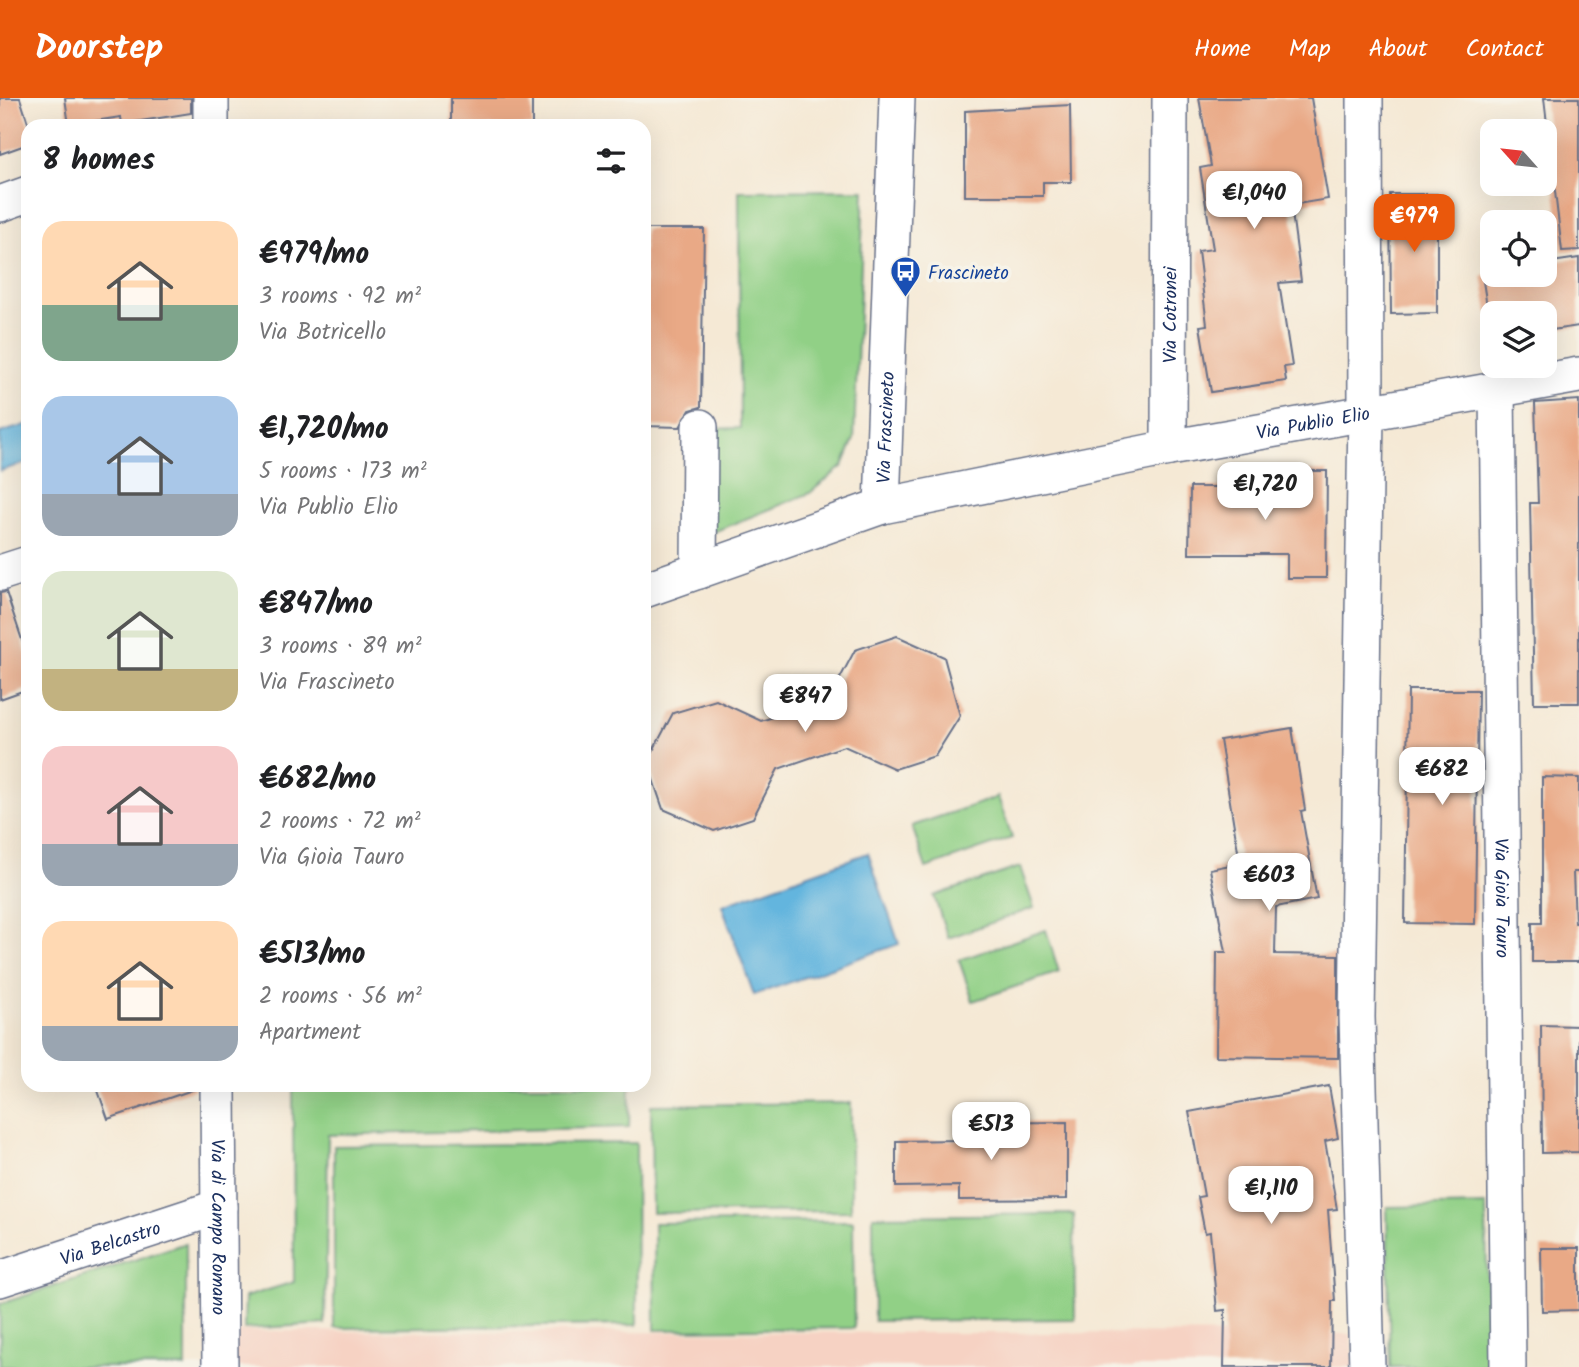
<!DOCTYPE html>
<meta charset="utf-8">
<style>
:root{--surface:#fff;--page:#f6f6f6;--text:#202124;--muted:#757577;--accent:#ea580c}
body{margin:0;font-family:Kalam,sans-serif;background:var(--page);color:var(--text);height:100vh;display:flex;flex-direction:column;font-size:26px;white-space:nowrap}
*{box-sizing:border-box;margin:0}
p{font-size:23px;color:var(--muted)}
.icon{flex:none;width:38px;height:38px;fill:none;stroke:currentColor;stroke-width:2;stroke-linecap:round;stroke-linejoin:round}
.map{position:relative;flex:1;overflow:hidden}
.side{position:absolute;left:21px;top:21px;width:630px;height:973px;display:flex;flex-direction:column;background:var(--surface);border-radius:21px;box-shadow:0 7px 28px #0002}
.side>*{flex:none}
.needle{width:46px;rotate:297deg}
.fabs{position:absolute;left:1480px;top:21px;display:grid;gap:14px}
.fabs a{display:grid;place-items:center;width:77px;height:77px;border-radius:14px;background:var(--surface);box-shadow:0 7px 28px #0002;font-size:35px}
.price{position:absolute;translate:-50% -60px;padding:0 16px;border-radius:14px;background:#fff;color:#222;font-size:23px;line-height:46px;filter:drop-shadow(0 2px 4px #0008)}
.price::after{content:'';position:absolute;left:50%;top:42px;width:21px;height:16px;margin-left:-10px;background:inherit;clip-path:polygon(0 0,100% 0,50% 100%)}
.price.active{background:var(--accent);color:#fff}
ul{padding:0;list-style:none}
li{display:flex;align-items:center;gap:21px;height:175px;padding:0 21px}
li span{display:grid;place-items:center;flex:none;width:196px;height:140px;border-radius:21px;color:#555}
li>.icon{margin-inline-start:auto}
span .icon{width:84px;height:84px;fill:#fffc;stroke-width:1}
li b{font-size:30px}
h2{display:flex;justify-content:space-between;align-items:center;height:84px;padding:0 21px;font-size:30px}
header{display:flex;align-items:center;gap:42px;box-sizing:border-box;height:98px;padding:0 35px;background:var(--accent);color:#fff}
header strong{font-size:33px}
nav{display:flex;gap:38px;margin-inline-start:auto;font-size:24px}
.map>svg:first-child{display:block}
.built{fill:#f6d2c3}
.green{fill:#91d086;stroke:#568072;stroke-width:2}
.water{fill:#63b5de;stroke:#3f729e;stroke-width:2}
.building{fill:#e9a986}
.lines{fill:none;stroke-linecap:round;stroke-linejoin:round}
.minor-casing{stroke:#677088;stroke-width:38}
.minor{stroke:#fff;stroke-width:35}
.labels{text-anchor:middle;stroke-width:7;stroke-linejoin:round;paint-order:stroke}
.transit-label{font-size:19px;fill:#164399;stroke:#f7f3e8;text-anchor:start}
.street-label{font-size:19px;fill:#1b2f5e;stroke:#f7f3e8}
</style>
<header>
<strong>Doorstep</strong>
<nav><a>Home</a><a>Map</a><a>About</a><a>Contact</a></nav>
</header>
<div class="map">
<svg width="1579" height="1269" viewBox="0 0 1579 1269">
<rect width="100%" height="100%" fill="#f7f3e8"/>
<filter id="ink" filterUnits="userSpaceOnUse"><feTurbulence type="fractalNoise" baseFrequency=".0143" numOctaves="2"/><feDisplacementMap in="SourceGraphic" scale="14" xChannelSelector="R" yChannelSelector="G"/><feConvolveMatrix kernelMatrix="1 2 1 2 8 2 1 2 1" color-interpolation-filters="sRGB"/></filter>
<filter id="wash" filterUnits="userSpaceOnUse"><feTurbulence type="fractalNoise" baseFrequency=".00686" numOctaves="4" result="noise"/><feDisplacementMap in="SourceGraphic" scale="28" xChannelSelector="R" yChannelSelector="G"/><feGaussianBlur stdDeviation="1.57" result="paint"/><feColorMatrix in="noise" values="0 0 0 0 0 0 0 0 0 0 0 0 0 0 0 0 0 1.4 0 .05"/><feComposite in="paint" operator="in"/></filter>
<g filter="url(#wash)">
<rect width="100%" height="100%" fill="#f5e9d5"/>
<path class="built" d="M 234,1233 L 1351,1236 L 1353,1269 L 234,1269 Z"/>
<g class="green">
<path d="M 864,92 L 854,341 L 843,368 L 810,395 L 711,435 L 710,331 L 740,330 L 739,93 Z"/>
<path d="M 998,699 L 1012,740 L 926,770 L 912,728 Z"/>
<path d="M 1020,769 L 1034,810 L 948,840 L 934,798 Z"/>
<path d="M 1046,832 L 1059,874 L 973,903 L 959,862 Z"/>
<path d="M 293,987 L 630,987 L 629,1029 L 328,1037 L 325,1226 L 244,1231 L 245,1199 L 294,1184 Z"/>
<path d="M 851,1005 L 851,1113 L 652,1115 L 651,1007 Z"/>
<path d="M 636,1045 L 637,1227 L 334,1230 L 334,1048 Z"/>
<path d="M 1486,1107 L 1488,1269 L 1390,1269 L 1387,1109 Z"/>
<path d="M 1074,1116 L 1075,1221 L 874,1223 L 873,1118 Z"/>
<path d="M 853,1123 L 854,1230 L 655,1232 L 654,1125 Z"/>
<path d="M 186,1145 L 186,1269 L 0,1269 L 0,1206 Z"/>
</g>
<g class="water">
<path d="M 28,326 L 28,364 L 0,373 L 0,335 Z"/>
<path d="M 868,755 L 899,846 L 754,897 L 722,807 Z"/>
</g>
<g id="blocks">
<g class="building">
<path d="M 0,0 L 20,0 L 29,28 L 28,46 L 0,56 Z"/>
<path d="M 65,0 L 191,0 L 191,15 L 122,26 L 121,19 L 69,27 Z"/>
<rect x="451" y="0" width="81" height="28"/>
<path d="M 1199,0 L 1311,0 L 1328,101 L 1291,107 L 1301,183 L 1279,185 L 1292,268 L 1284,269 L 1286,283 L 1211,294 L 1200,228 L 1207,227 L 1198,153 L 1213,151 L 1200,70 L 1211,68 Z"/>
<path d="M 1544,0 L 1579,0 L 1579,152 L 1562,153 Z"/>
<path d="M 1070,7 L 1071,84 L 1043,84 L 1043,98 L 965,98 L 965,13 Z"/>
<path d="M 1390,96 L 1437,96 L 1437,215 L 1391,216 Z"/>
<path d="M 644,131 L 704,131 L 701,309 L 690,312 L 680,329 L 644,328 Z"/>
<path d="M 1579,160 L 1579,228 L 1545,233 L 1545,215 L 1488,215 L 1482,177 L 1545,177 L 1545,165 Z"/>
<path d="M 1579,302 L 1579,605 L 1534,605 L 1530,405 L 1538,405 L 1535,305 Z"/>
<path d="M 1287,373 L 1327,373 L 1326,480 L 1287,480 L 1287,456 L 1189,456 L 1190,389 L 1287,389 Z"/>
<path d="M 6,494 L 28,560 L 28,591 L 0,601 L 0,495 Z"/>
<path d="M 897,538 L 944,559 L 960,618 L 935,658 L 895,671 L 844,648 L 778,671 L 753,720 L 714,733 L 663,711 L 647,664 L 673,615 L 716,602 L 761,623 L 829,601 L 855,552 Z"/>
<path d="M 1408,592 L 1478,592 L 1475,826 L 1405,825 Z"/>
<path d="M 1292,630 L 1305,712 L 1301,713 L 1317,801 L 1276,809 L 1275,856 L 1338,857 L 1338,960 L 1216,958 L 1217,854 L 1226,854 L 1210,771 L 1240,765 L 1220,642 Z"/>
<path d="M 1542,679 L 1579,680 L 1579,774 L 1573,774 L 1575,825 L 1579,825 L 1579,864 L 1532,864 L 1532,825 L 1542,825 Z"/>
<path d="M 1541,927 L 1579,928 L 1579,1054 L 1542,1055 Z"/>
<path d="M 96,987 L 194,987 L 195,991 L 108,1021 Z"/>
<path d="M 1329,988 L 1338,1040 L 1325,1043 L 1337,1111 L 1328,1112 L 1335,1203 L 1332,1203 L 1331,1269 L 1224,1269 L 1225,1212 L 1217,1213 L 1210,1134 L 1205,1135 L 1198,1099 L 1204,1098 L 1189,1014 Z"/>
<path d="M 1067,1024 L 1067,1101 L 959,1102 L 959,1088 L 896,1089 L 896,1043 L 959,1042 L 959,1025 Z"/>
<path d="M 1541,1150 L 1579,1150 L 1579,1212 L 1542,1213 Z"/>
</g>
</g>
</g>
<g filter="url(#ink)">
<use href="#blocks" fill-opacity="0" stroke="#677088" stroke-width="2"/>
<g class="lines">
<defs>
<g id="minor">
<path d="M 1365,0 L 1366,315 L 1357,919 L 1367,1269"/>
<path d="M 211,28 L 211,0"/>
<path d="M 0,106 L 28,96"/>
<path id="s1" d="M 1497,291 L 1508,1269"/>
<path id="s2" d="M 1169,350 L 1170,0"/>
<path id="s3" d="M 882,408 L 1169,350 L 1579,277"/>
<path d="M 699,473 L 700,329"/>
<path d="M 0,475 L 28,466"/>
<path id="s4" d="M 644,492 L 882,408 L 897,0"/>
<path id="s5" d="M 218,987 L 220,1269"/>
<path id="s6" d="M 0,1181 L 219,1109"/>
</g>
</defs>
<use href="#minor" class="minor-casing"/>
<use href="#minor" class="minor"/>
</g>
</g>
<defs>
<symbol id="bus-pin" viewBox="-11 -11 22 30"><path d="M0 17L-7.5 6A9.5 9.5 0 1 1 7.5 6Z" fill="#1a4fb4" stroke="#f7f3e8"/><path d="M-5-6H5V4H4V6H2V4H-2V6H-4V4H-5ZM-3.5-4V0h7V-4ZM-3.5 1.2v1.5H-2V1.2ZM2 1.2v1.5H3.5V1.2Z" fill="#fff"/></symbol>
</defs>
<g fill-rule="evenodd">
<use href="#bus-pin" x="888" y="156" width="35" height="47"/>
</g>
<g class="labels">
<g class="transit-label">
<text x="928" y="181">Frascineto</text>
</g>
<g class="street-label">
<text dy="7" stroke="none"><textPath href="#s2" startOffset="133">Via Cotronei</textPath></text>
<text dy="7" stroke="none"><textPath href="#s3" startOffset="439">Via Publio Elio</textPath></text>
<text dy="7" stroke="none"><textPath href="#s4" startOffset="331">Via Frascineto</textPath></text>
<text dy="7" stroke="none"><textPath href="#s1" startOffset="509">Via Gioia Tauro</textPath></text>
<text dy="7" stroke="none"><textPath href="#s5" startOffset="142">Via di Campo Romano</textPath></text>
<text dy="7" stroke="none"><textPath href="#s6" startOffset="116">Via Belcastro</textPath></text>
</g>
</g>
</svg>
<div class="fabs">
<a><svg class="needle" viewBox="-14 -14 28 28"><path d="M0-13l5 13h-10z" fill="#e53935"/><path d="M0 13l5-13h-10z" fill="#757577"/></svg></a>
<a><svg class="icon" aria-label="locate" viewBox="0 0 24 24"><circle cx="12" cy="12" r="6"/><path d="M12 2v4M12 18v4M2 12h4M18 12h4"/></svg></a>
<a><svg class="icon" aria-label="layers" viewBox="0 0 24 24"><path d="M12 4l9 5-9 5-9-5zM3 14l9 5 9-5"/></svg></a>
</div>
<b class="price" style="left:1254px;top:133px">€1,040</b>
<b class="price active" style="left:1414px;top:156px">€979</b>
<b class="price" style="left:1265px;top:424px">€1,720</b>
<b class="price" style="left:805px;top:636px">€847</b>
<b class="price" style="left:1442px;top:709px">€682</b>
<b class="price" style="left:1269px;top:815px">€603</b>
<b class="price" style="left:991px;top:1064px">€513</b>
<b class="price" style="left:1271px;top:1128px">€1,110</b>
<section class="side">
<h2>8 homes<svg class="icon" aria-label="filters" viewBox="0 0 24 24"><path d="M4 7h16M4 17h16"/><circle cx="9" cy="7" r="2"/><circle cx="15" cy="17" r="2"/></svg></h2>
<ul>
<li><span style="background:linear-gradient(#ffd9b3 60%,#7fa58c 0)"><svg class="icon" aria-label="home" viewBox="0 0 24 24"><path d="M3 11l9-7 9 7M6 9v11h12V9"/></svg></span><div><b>€979/mo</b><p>3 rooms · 92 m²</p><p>Via Botricello</p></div></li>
<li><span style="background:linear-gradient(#a9c7e8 70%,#9aa5b1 0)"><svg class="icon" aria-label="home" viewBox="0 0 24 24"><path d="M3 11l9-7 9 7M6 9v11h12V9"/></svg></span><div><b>€1,720/mo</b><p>5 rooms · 173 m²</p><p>Via Publio Elio</p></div></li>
<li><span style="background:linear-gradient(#dfe7d0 70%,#c2b280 0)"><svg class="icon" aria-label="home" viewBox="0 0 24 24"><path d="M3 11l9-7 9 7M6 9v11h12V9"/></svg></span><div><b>€847/mo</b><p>3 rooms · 89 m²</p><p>Via Frascineto</p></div></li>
<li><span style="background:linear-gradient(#f6c9c9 70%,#9aa5b1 0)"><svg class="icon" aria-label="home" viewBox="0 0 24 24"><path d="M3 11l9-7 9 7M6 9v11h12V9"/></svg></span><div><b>€682/mo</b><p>2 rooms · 72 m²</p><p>Via Gioia Tauro</p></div></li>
<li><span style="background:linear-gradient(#ffd9b3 75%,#9aa5b1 0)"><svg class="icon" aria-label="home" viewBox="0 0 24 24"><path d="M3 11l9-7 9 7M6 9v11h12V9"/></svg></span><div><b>€513/mo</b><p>2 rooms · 56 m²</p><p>Apartment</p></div></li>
</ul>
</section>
</div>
